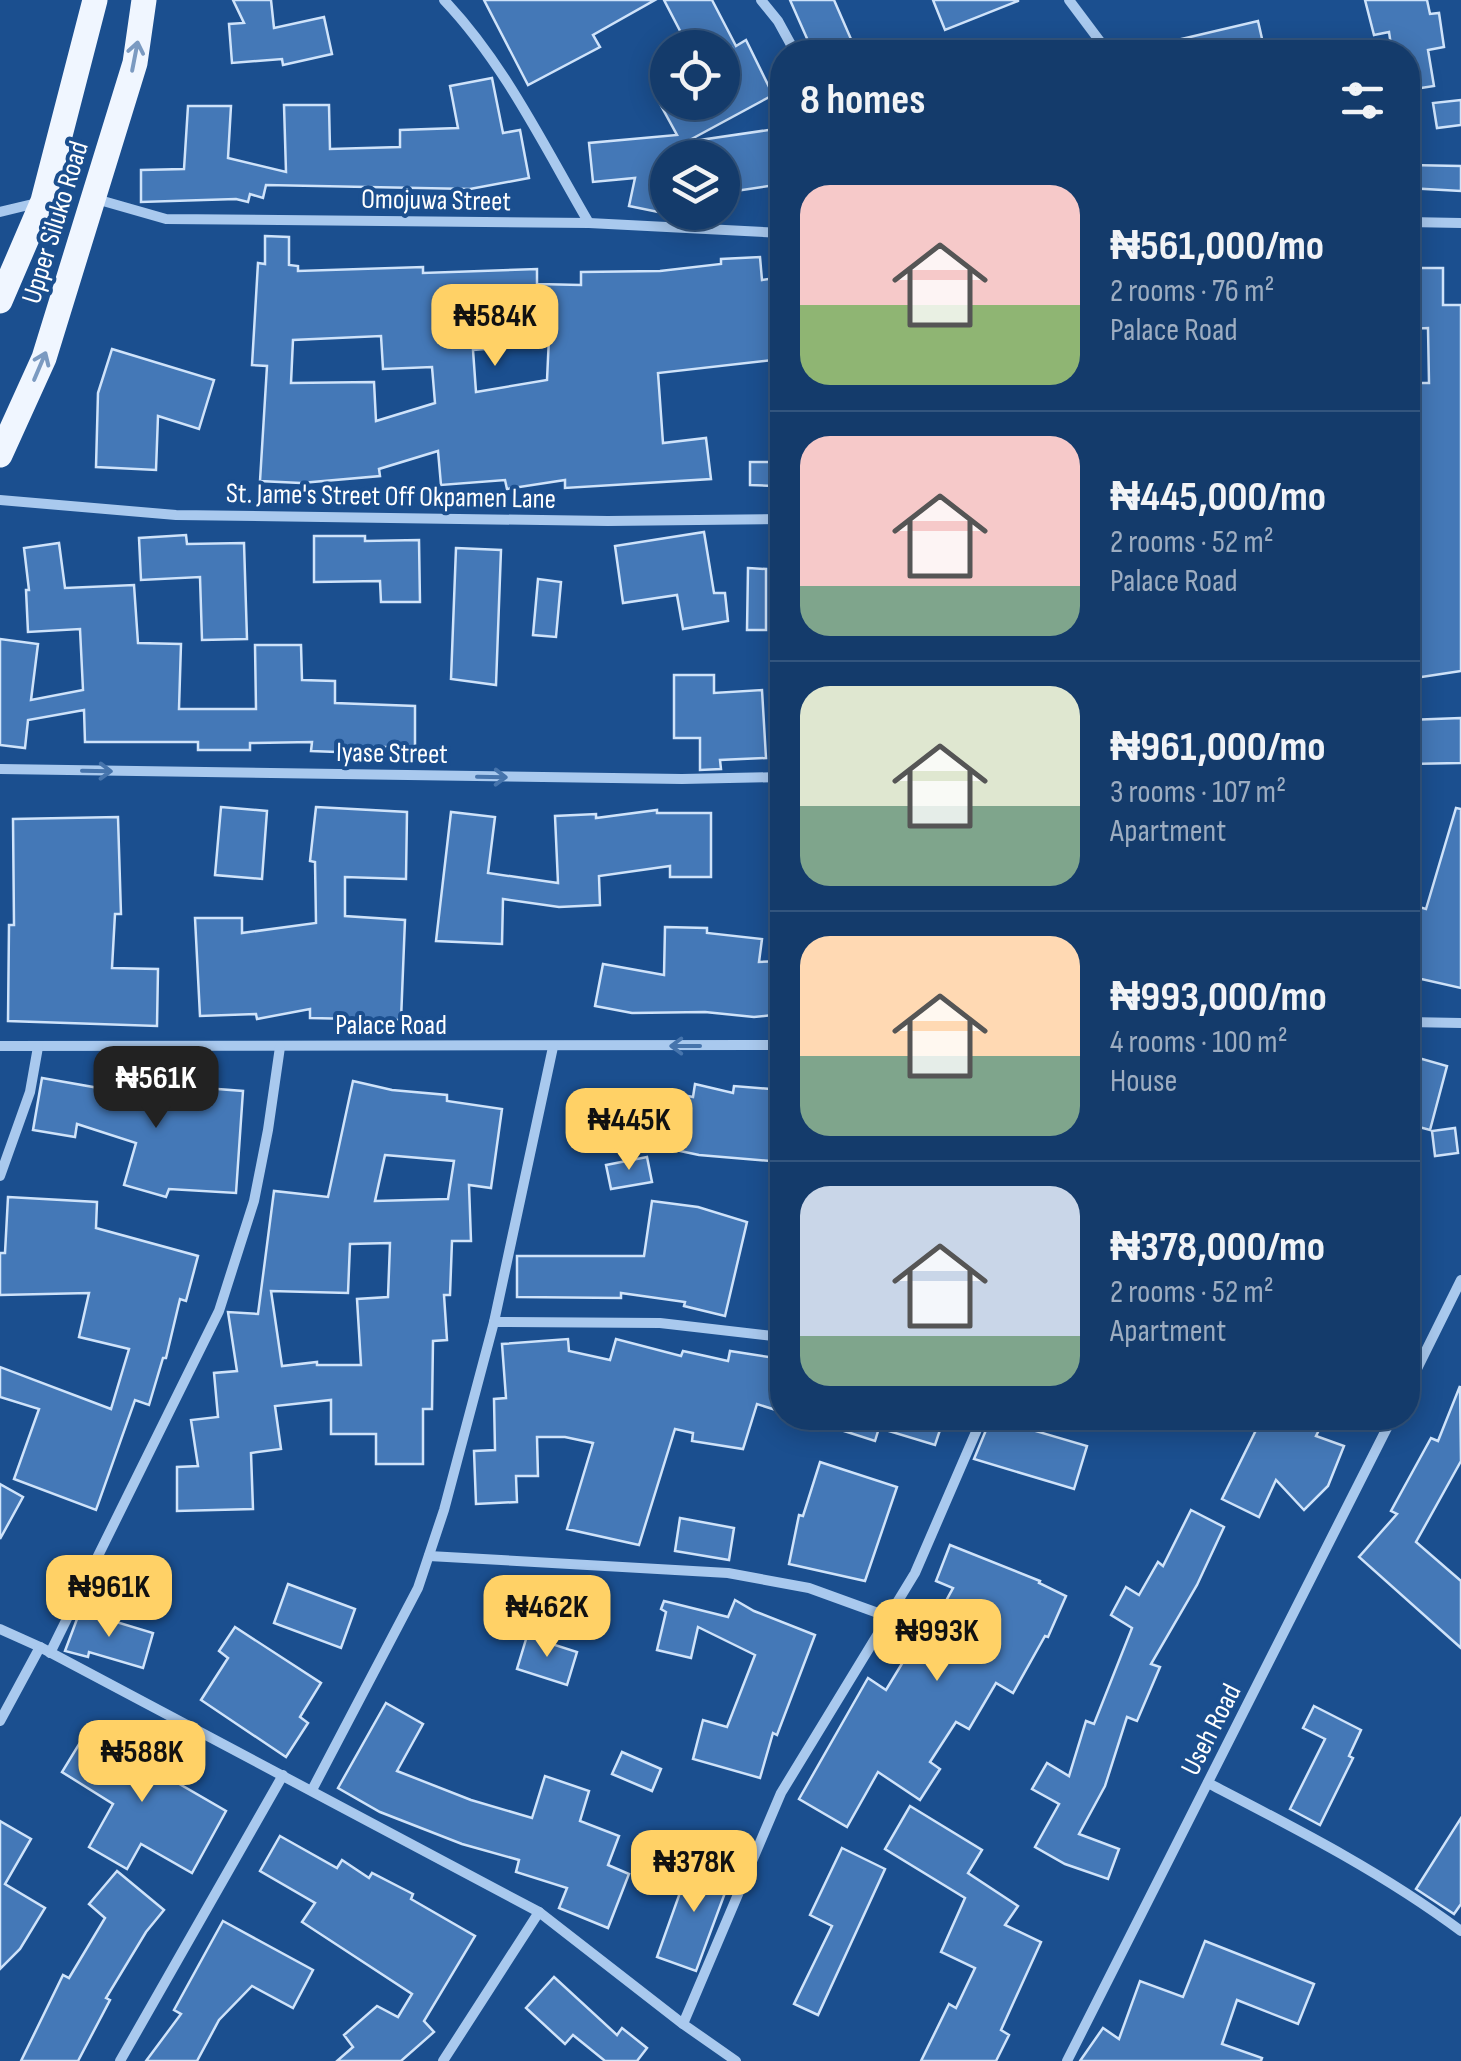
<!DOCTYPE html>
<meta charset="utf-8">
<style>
:root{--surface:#143b6b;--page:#1d4271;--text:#f1f3f6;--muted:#9dadc1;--line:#33557e;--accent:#ffd166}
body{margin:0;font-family:"Sofia Sans Condensed",sans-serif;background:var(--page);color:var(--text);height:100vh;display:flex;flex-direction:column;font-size:38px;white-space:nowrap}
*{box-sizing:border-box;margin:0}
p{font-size:32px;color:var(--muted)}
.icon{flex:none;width:55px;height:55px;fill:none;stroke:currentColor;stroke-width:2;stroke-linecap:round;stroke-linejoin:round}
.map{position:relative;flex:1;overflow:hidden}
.drawer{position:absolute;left:770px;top:40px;width:650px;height:1390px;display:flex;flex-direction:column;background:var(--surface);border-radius:40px;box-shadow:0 5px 25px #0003,0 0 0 2px var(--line)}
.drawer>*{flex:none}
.fabs{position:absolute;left:650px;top:30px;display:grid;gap:20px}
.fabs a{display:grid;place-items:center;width:90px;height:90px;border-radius:50%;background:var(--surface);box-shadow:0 5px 25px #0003,0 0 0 2px var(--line);font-size:50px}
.price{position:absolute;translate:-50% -85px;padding:0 22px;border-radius:20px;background:var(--accent);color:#111;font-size:32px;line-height:65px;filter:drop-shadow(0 2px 5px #0008)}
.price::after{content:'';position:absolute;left:50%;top:60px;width:30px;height:22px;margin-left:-15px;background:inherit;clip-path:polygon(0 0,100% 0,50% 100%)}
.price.selected{background:#222;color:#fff}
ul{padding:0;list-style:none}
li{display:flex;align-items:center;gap:30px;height:250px;padding:0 30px}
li+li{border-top:2px solid var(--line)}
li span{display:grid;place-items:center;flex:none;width:280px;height:200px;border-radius:30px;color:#555}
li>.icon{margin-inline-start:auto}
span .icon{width:120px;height:120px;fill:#fffc;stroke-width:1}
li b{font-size:42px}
h2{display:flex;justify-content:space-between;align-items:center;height:120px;padding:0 30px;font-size:42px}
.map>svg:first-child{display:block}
.building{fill:#4478b7;stroke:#cfe3fa;stroke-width:2.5;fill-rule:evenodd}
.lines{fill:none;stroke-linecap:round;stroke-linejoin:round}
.street{stroke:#a9c9ee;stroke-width:10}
.primary{stroke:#f0f6ff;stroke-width:25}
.oneway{stroke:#7b9ac1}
.oneway2{stroke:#4674ac}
.labels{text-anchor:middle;stroke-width:8;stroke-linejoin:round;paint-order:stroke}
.street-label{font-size:28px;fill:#fff;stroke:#1b4f8f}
</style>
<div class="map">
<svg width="1461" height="2061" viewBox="0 0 1461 2061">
<rect width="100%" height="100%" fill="#1b4f8f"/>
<g class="building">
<path d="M 233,0 L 271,0 L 274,28 L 324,17 L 332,54 L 283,65 L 282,59 L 232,63 L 229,24 L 244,23 Z"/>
<path d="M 484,0 L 655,0 L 593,35 L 600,47 L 528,85 Z"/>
<path d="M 664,0 L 712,0 L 736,46 L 746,40 L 773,95 L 686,142 L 782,128 L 782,184 L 722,193 L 722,158 L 668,158 L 668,214 L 629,206 L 635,178 L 593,182 L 589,143 L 677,135 L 659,102 L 684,102 L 691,116 L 722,102 L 722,53 L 733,48 L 689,48 Z"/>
<path d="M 790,0 L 834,0 L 854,46 L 839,52 L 813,52 Z"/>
<path d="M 933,0 L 1018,0 L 1018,1 L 945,30 Z"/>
<path d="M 1365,0 L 1427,0 L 1430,14 L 1439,13 L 1444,47 L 1428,50 L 1434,86 L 1408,90 L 1408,52 L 1392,52 L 1389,32 L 1374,35 Z"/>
<path d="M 1258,21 L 1265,52 L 1157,52 L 1156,45 Z"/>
<path d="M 492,78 L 503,133 L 520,130 L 529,178 L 470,189 L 266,185 L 263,198 L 250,194 L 248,202 L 236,199 L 141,202 L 141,170 L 184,169 L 188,106 L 231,106 L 228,158 L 286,172 L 284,105 L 329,105 L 330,149 L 400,147 L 400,130 L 458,128 L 450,86 Z"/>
<path d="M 1461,100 L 1461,125 L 1437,128 L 1433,103 Z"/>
<path d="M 1408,165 L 1461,166 L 1461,191 L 1408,188 Z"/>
<path d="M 265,236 L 289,237 L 289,265 L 298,266 L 298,271 L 423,267 L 423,273 L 537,269 L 537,284 L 581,285 L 581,272 L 660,271 L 721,264 L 721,259 L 760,257 L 762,280 L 782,277 L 782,359 L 658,373 L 663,443 L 706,438 L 711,479 L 565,488 L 565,480 L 507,489 L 505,480 L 441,485 L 438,451 L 379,469 L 380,476 L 301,483 L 260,481 L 267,366 L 252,365 L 258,263 L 265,264 ZM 381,336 L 383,369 L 432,367 L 435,403 L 376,421 L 374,382 L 291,383 L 293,340 ZM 549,337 L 547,380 L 476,392 L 473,350 L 484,349 L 484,339 Z"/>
<path d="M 1408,268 L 1443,268 L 1443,305 L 1461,305 L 1461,671 L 1408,679 L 1411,383 L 1429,383 L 1428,328 L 1408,329 Z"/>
<path d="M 112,349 L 214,380 L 199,429 L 158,416 L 156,470 L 96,467 L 98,393 Z"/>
<path d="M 750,462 L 773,462 L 773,486 L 750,485 Z"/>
<path d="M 704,532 L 714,593 L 725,593 L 728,621 L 683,629 L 677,595 L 623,603 L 615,546 Z"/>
<path d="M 186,535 L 187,544 L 244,543 L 247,639 L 202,640 L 200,577 L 141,580 L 139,538 Z"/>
<path d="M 314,536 L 365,536 L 365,541 L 419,540 L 420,602 L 381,602 L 380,581 L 314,582 Z"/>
<path d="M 59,543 L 65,588 L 134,585 L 138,643 L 181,644 L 179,709 L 256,709 L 255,645 L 301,645 L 302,680 L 335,681 L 335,703 L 415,706 L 415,747 L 364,747 L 364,753 L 311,751 L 312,742 L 250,743 L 250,750 L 198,750 L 198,742 L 85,742 L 84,710 L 28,720 L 25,748 L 0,745 L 0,639 L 38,644 L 31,700 L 83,690 L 80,629 L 28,632 L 26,590 L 29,590 L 24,548 Z"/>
<path d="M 456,548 L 501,550 L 496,685 L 451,679 Z"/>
<path d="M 748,568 L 766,569 L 766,630 L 747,630 Z"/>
<path d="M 538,579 L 561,582 L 556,637 L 533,635 Z"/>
<path d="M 674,675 L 714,675 L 714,693 L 762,690 L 766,758 L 720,760 L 721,769 L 700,770 L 700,738 L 674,738 Z"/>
<path d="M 1461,718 L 1461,763 L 1408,764 L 1408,720 Z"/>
<path d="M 221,807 L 267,811 L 262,879 L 215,875 Z"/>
<path d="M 316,807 L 407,812 L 406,879 L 345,877 L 345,916 L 405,920 L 401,1020 L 310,1018 L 310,1009 L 257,1019 L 256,1014 L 200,1016 L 195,918 L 242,918 L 242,933 L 316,923 L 315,862 L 310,861 Z"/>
<path d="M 1456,808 L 1461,809 L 1461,988 L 1408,976 L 1408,904 L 1426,909 Z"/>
<path d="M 657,810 L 657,813 L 711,813 L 711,877 L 670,877 L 670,866 L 599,876 L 600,905 L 559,907 L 503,899 L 502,944 L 436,941 L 451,812 L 495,817 L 488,873 L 558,883 L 555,816 L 596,814 L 596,818 Z"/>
<path d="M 118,817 L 121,914 L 115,914 L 112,968 L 158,969 L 157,1026 L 8,1021 L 9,925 L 14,925 L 13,819 Z"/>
<path d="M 665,927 L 707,928 L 707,933 L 762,939 L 759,962 L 782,961 L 782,1014 L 754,1017 L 705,1012 L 632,1013 L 595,1006 L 603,964 L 664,975 Z"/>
<path d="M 1408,1055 L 1447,1066 L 1430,1130 L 1408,1124 Z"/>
<path d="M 156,1077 L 191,1087 L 243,1091 L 236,1193 L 169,1189 L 166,1197 L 124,1185 L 136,1143 L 77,1124 L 75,1137 L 33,1130 L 42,1078 L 99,1088 L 101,1083 L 149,1099 Z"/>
<path d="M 353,1081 L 392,1090 L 447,1095 L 447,1101 L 502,1109 L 491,1188 L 469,1185 L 471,1241 L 452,1241 L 450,1295 L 444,1295 L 447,1340 L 433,1341 L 432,1409 L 423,1409 L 423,1464 L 376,1464 L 376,1434 L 331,1434 L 331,1400 L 275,1406 L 281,1449 L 251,1453 L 253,1509 L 177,1511 L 177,1467 L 198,1466 L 191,1420 L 218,1417 L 214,1373 L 237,1371 L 228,1312 L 258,1314 L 274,1191 L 328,1197 ZM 385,1155 L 454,1161 L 448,1199 L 375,1201 ZM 390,1243 L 388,1297 L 357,1299 L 361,1365 L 317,1365 L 317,1362 L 282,1366 L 271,1291 L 348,1293 L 350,1244 Z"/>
<path d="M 695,1084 L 733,1093 L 734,1086 L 782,1090 L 782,1162 L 699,1155 L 666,1148 L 677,1094 L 693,1097 Z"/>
<path d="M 1455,1128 L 1458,1153 L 1435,1156 L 1432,1131 Z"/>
<path d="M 647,1157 L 652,1182 L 611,1189 L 606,1165 Z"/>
<path d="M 8,1197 L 97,1202 L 96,1228 L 198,1256 L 186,1301 L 180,1299 L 166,1358 L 163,1358 L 149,1405 L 135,1400 L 96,1510 L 14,1479 L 39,1409 L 0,1397 L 0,1367 L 111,1409 L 129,1349 L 79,1337 L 89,1293 L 0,1295 L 0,1253 L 5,1253 Z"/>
<path d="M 652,1201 L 698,1207 L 747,1222 L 725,1316 L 684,1306 L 685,1302 L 621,1293 L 621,1298 L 517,1297 L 517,1256 L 644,1256 Z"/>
<path d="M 568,1339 L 569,1351 L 610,1360 L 616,1339 L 681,1356 L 683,1351 L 728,1361 L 730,1351 L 782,1359 L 782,1412 L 757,1404 L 743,1449 L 692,1441 L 693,1433 L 675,1429 L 639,1545 L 567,1529 L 593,1443 L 565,1437 L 537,1437 L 538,1476 L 516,1476 L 517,1502 L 476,1504 L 474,1451 L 495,1450 L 494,1399 L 506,1398 L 502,1344 Z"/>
<path d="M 1460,1386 L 1461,1461 L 1416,1542 L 1461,1581 L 1461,1648 L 1359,1557 L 1397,1514 L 1391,1511 L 1431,1438 L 1438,1441 Z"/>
<path d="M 816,1418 L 944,1418 L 935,1445 L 879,1428 L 875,1441 L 816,1422 Z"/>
<path d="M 991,1418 L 1087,1446 L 1074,1489 L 974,1459 Z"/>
<path d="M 1262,1418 L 1310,1418 L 1322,1424 L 1316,1436 L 1344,1446 L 1328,1486 L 1304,1510 L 1276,1480 L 1259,1517 L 1222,1499 Z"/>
<path d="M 820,1462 L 897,1487 L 865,1581 L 789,1564 L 799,1515 L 803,1516 Z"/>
<path d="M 0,1484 L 23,1497 L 0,1539 Z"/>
<path d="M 1191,1510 L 1224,1527 L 1197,1585 L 1151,1664 L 1160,1667 L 1137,1721 L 1127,1717 L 1105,1786 L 1079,1834 L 1119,1849 L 1108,1879 L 1065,1864 L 1035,1847 L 1059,1804 L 1032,1789 L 1047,1763 L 1069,1776 L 1086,1721 L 1094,1724 L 1132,1628 L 1111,1615 L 1126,1587 L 1139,1595 L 1158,1562 L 1163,1566 Z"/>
<path d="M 680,1518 L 734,1528 L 729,1560 L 675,1551 Z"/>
<path d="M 950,1545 L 1040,1581 L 1039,1583 L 1066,1596 L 1048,1637 L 1045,1636 L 1013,1693 L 996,1683 L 969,1729 L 956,1722 L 930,1762 L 940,1769 L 920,1800 L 878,1772 L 847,1827 L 799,1799 L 868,1678 L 886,1690 L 906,1657 L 913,1661 L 953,1588 L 936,1581 Z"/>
<path d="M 288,1584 L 355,1609 L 341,1648 L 274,1623 Z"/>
<path d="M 735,1600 L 754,1611 L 815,1635 L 777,1735 L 773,1733 L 760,1778 L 693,1759 L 703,1720 L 727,1727 L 755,1655 L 698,1627 L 691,1658 L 657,1650 L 666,1612 L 661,1609 L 664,1601 L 728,1617 Z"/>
<path d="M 80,1611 L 153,1633 L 143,1668 L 89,1652 L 88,1657 L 65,1651 Z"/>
<path d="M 235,1627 L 321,1683 L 300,1717 L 308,1723 L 286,1757 L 201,1700 L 228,1658 L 219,1651 Z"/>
<path d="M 527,1636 L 577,1652 L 567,1685 L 517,1669 Z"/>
<path d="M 386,1703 L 423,1724 L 397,1771 L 471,1800 L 532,1818 L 545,1776 L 589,1791 L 580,1821 L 619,1836 L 608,1865 L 629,1874 L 608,1928 L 559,1908 L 567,1888 L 516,1872 L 519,1860 L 462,1844 L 380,1812 L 338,1788 Z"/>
<path d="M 1314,1706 L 1361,1730 L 1349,1756 L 1353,1758 L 1320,1825 L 1290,1809 L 1325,1739 L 1303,1728 Z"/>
<path d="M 92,1723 L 130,1747 L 126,1753 L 226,1811 L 192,1873 L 141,1844 L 127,1869 L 89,1847 L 113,1804 L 62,1772 Z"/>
<path d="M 622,1752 L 661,1769 L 652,1791 L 612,1774 Z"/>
<path d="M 910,1806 L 982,1850 L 968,1873 L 1018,1906 L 1005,1925 L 1041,1942 L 1001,2030 L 1009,2035 L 996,2061 L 921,2061 L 949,2004 L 956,2008 L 975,1968 L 941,1952 L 965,1898 L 885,1849 Z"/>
<path d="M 1461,1818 L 1461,1904 L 1454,1914 L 1416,1889 Z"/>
<path d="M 0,1821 L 31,1839 L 5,1884 L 45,1908 L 20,1949 L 0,1969 Z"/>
<path d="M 280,1836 L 337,1868 L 342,1860 L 369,1878 L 372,1873 L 413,1894 L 411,1899 L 475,1936 L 424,2021 L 434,2032 L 401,2061 L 337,2061 L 353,2047 L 344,2035 L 377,2006 L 398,2017 L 412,1994 L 302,1922 L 315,1903 L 260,1871 Z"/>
<path d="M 842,1848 L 885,1869 L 818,2015 L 794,2004 L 832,1926 L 810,1915 Z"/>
<path d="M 692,1859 L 732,1874 L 696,1971 L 657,1957 Z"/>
<path d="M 117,1871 L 164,1910 L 146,1932 L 106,1998 L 110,2000 L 78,2061 L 21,2061 L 63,1975 L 69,1978 L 105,1918 L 89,1904 Z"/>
<path d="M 223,1921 L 313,1970 L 293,2008 L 252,1986 L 219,2020 L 197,2061 L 146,2061 L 181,2014 L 174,2010 Z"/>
<path d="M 1205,1941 L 1314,1984 L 1298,2024 L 1237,2000 L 1222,2044 L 1262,2058 L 1261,2061 L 1080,2061 L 1103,2028 L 1119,2039 L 1140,1981 L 1183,1997 Z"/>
<path d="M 554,1977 L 617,2035 L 622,2028 L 647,2048 L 637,2061 L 605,2061 L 573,2035 L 565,2044 L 526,2008 Z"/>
</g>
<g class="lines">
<g class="street">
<path d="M 444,0 C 505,64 545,148 589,223"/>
<path d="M 761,0 L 778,21 L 795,52"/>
<path d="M 1069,0 L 1108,52"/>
<path d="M 96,199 L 166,219 L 589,223 L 782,233"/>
<path d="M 0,212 L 37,203"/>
<path d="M 1408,222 L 1461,223"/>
<path d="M 0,500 L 176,515 L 608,521 L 782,519"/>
<path d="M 0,769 L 682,779 L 782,777"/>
<path d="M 1408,1022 L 1461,1023"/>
<path d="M 0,1046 L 782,1045"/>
<path d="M 0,1176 L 30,1092 L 38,1047"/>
<path d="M 494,1322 L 660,1323 L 782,1337"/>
<path d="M 1408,1387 L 1461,1280"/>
<path d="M 429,1556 L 728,1573 L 809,1588 L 889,1617"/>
<path d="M 0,1629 L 40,1647 L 539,1912 L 683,2024"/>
<path d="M 50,1653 L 219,1311 L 254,1201 L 268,1130 L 280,1047"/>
<path d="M 0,1721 L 40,1647"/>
<path d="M 1208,1783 C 1295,1828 1382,1872 1461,1931"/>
<path d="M 312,1790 L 418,1588 L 444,1510 L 494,1322 L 553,1047"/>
<path d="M 120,2061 L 283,1775"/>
<path d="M 443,2061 L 539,1912"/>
<path d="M 736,2061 L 683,2024 L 781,1793 L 915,1573 L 982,1418"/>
<path d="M 1067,2061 L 1392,1418"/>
</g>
<g class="primary">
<path d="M 0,301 L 43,201 L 95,0"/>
<path d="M 0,455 L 44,358 L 135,63 L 144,0"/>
</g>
</g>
<defs><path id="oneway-shaft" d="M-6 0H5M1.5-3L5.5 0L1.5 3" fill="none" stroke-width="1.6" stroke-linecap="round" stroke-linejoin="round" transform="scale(2.5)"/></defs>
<g class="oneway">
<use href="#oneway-shaft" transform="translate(135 56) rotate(-79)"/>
<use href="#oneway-shaft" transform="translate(40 366) rotate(-67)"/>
</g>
<g class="oneway2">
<use href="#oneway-shaft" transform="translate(97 771) rotate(1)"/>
<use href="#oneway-shaft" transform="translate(492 777) rotate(1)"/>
<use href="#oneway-shaft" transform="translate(685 1046) rotate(180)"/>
</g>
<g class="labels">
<g class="street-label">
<text transform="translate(436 199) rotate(1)" y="10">Omojuwa Street</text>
<text transform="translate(54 222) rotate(-73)" y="10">Upper Siluko Road</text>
<text transform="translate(391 495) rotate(1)" y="10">St. Jame's Street Off Okpamen Lane</text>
<text transform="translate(392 752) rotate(1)" y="10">Iyase Street</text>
<text x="391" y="1034">Palace Road</text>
<text transform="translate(1210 1729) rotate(-63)" y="10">Useh Road</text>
</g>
</g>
</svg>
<div class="fabs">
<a><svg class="icon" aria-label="locate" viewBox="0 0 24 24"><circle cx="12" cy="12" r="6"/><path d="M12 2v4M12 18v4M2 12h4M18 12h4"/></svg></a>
<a><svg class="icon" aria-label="layers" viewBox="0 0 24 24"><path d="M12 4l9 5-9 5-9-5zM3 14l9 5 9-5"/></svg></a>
</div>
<b class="price" style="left:495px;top:369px">₦584K</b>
<b class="price selected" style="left:156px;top:1131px">₦561K</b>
<b class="price" style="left:629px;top:1173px">₦445K</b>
<b class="price" style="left:109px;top:1640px">₦961K</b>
<b class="price" style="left:547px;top:1660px">₦462K</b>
<b class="price" style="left:937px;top:1684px">₦993K</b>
<b class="price" style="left:142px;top:1805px">₦588K</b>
<b class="price" style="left:694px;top:1915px">₦378K</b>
<section class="drawer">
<h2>8 homes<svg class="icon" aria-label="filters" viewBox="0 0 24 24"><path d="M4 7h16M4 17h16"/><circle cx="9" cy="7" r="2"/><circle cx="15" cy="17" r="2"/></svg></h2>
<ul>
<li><span style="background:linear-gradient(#f6c9c9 60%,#8fb573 0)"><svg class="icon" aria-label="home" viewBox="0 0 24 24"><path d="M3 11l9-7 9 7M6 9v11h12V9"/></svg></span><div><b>₦561,000/mo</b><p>2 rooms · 76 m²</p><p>Palace Road</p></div></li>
<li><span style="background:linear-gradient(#f6c9c9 75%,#7fa58c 0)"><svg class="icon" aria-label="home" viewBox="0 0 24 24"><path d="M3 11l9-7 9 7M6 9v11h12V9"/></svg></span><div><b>₦445,000/mo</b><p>2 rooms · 52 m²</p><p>Palace Road</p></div></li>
<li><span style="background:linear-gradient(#dfe7d0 60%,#7fa58c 0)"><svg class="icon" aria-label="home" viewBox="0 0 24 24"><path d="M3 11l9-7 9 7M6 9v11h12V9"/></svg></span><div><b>₦961,000/mo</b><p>3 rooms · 107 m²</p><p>Apartment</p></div></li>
<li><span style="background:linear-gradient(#ffd9b3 60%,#7fa58c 0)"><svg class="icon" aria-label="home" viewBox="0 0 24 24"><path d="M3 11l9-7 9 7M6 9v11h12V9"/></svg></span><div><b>₦993,000/mo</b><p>4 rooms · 100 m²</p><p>House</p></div></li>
<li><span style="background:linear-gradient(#c9d6e8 75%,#7fa58c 0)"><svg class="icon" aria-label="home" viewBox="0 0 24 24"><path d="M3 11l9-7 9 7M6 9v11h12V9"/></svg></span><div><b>₦378,000/mo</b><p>2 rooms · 52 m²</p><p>Apartment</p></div></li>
</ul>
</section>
</div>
